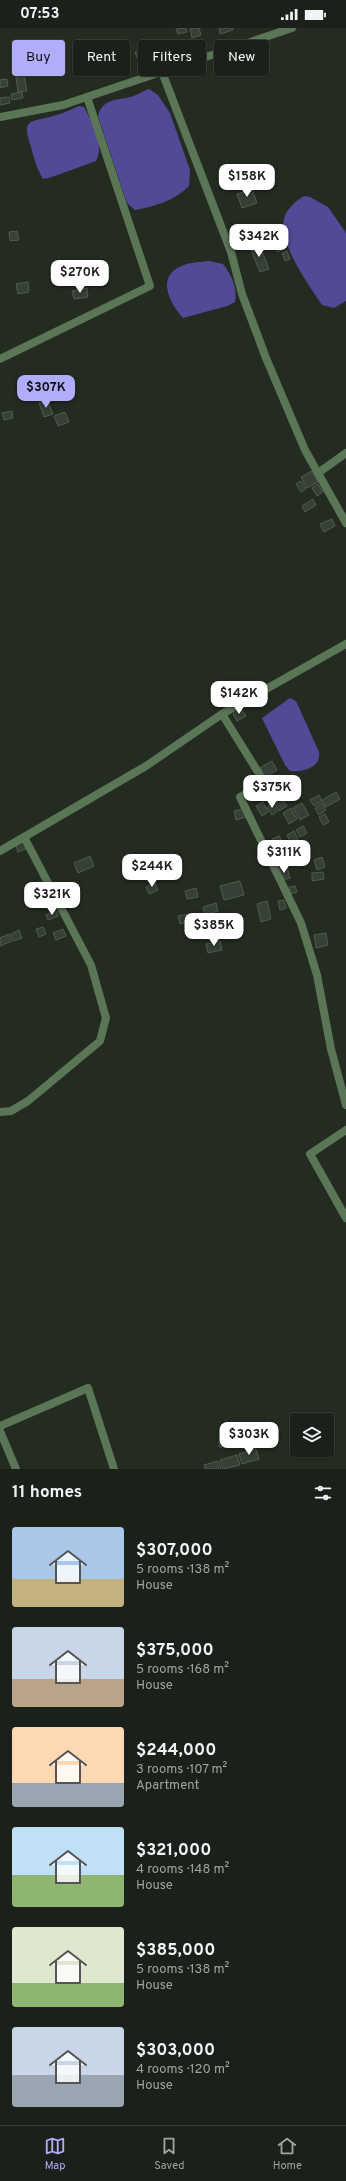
<!DOCTYPE html>
<meta charset="utf-8">
<style>
:root{--surface:#1b211a;--page:#242923;--text:#f1f3f6;--muted:#a0a3a2;--line:#393e39;--accent:#b1adfa}
body{margin:0;font-family:Overpass,sans-serif;background:var(--page);color:var(--text);height:100vh;display:flex;flex-direction:column;font-size:15px;white-space:nowrap}
*{box-sizing:border-box;margin:0}
p{font-size:13px;color:var(--muted)}
.icon{flex:none;width:22px;height:22px;fill:none;stroke:currentColor;stroke-width:2;stroke-linecap:round;stroke-linejoin:round}
.map{position:relative;height:1441px;overflow:hidden}
.side{display:flex;flex-direction:column;background:var(--surface);flex:1}
.side>*{flex:none}
.top-card{position:absolute;left:12px;top:12px;width:322px;height:36px;display:flex;gap:8px}
.buttons{position:absolute;left:290px;top:1385px;display:grid;gap:8px}
.buttons a{display:grid;place-items:center;width:44px;height:44px;border-radius:4px;background:var(--surface);box-shadow:0 1px 3px #0004,0 0 0 1px var(--line);font-size:20px}
.price{position:absolute;translate:-50% -34px;padding:0 9px;border-radius:8px;background:#fff;color:#222;font-size:13px;line-height:26px;filter:drop-shadow(0 1px 2px #0008)}
.price::after{content:'';position:absolute;left:50%;top:24px;width:12px;height:9px;margin-left:-6px;background:inherit;clip-path:polygon(0 0,100% 0,50% 100%)}
.price.active{background:var(--accent);color:#111}
ul{padding:0;list-style:none}
li{display:flex;align-items:center;gap:12px;height:100px;padding:0 12px}
li span{display:grid;place-items:center;flex:none;width:112px;height:80px;border-radius:4px;color:#555}
li>.icon{margin-inline-start:auto}
span .icon{width:48px;height:48px;fill:#fffc;stroke-width:1}
li b{font-size:17px}
h2{display:flex;justify-content:space-between;align-items:center;height:48px;padding:0 12px;font-size:17px}
.tag{padding:0 14px;border-radius:4px;background:var(--surface);box-shadow:0 1px 3px #0004,0 0 0 1px var(--line);font-size:14px;line-height:36px}
.tag.active{background:var(--accent);color:#111}
.status{display:flex;justify-content:space-between;align-items:center;height:28px;padding:0 20px;background:var(--surface);direction:ltr}
.status svg{height:11px;fill:currentColor}
.tabs{display:flex;justify-content:space-around;align-items:center;height:56px;border-top:1px solid var(--line);background:var(--surface);font-size:11px;color:var(--muted)}
.tabs a{display:grid;justify-items:center;gap:2px}
.tabs .active{color:var(--accent)}
.map>svg:first-child{display:block}
.water{fill:#534a97}
.building{fill:#374036;stroke:#515a4f}
.lines{fill:none;stroke-linecap:round;stroke-linejoin:round}
.minor{stroke:#5b7557;stroke-width:8}
</style>
<div class="status"><b>07:53</b><svg viewBox="0 0 49 12"><path d="M0 12V9h3v3zM5 12V6h3v6zM10 12V3h3v9zM15 12V0h3v12zM26 1h20v11H26zM47 4h2v5h-2z"/></svg></div>
<div class="map">
<svg width="346" height="1441" viewBox="0 0 346 1441">
<rect width="100%" height="100%" fill="#242c22"/>
<g class="water">
<path d="M 149,61 L 158,67 L 170,85 L 190,142 L 189,158 C 174,173 155,178 135,182 L 127,175 L 98,88 C 102,71 117,72 131,69 C 137,67 143,63 149,61 Z"/>
<path d="M 79,78 L 84,79 C 92,94 105,117 96,133 L 52,149 L 43,151 C 37,141 34,130 31,119 C 21,89 30,95 53,88 C 62,86 70,82 79,78 Z"/>
<path d="M 304,168 L 310,169 L 328,179 L 346,205 L 346,273 L 334,280 L 322,277 C 309,257 278,215 284,191 C 286,181 296,173 304,168 Z"/>
<path d="M 209,233 L 223,236 C 231,246 238,260 235,274 L 227,278 L 183,290 C 169,274 155,247 184,237 C 192,234 201,234 209,233 Z"/>
<path d="M 290,670 L 296,673 L 319,724 C 321,740 303,744 290,743 L 285,737 L 262,690 Z"/>
</g>
<g class="building">
<path d="M 186,0 L 187,4 L 178,6 L 176,1 Z"/>
<path d="M 190,0 L 199,0 L 201,7 L 192,10 Z"/>
<path d="M 219,0 L 233,0 L 233,2 L 220,6 Z"/>
<path d="M 160,18 L 162,27 L 148,31 L 146,22 Z"/>
<path d="M 169,19 L 171,27 L 165,29 L 163,20 Z"/>
<path d="M 143,21 L 146,29 L 138,32 L 135,24 Z"/>
<path d="M 149,33 L 151,40 L 142,43 L 140,35 Z"/>
<path d="M 24,47 L 27,63 L 18,64 L 16,49 Z"/>
<path d="M 7,51 L 8,58 L 0,60 L 0,52 Z"/>
<path d="M 22,64 L 23,70 L 12,72 L 11,66 Z"/>
<path d="M 9,69 L 10,75 L 0,77 L 0,70 Z"/>
<path d="M 252,161 L 257,175 L 242,180 L 237,166 Z"/>
<path d="M 273,200 L 276,209 L 254,216 L 252,207 Z"/>
<path d="M 17,203 L 19,212 L 10,213 L 9,204 Z"/>
<path d="M 282,211 L 285,221 L 277,224 L 274,213 Z"/>
<path d="M 259,216 L 269,241 L 260,244 L 250,220 Z"/>
<path d="M 287,223 L 290,231 L 285,233 L 282,225 Z"/>
<path d="M 28,254 L 29,264 L 18,266 L 16,256 Z"/>
<path d="M 87,260 L 88,269 L 74,271 L 72,263 Z"/>
<path d="M 56,361 L 59,369 L 49,373 L 46,365 Z"/>
<path d="M 47,372 L 53,386 L 44,389 L 39,375 Z"/>
<path d="M 12,383 L 13,390 L 4,392 L 2,385 Z"/>
<path d="M 65,384 L 69,394 L 58,398 L 54,388 Z"/>
<path d="M 312,443 L 318,454 L 307,460 L 301,449 Z"/>
<path d="M 301,453 L 306,461 L 301,464 L 296,456 Z"/>
<path d="M 318,456 L 323,464 L 317,468 L 312,460 Z"/>
<path d="M 313,471 L 316,477 L 305,484 L 302,478 Z"/>
<path d="M 332,491 L 335,498 L 324,504 L 320,496 Z"/>
<path d="M 241,681 L 246,688 L 237,693 L 233,686 Z"/>
<path d="M 272,733 L 277,742 L 265,749 L 260,740 Z"/>
<path d="M 336,764 L 340,771 L 326,779 L 322,772 Z"/>
<path d="M 279,765 L 287,778 L 279,783 L 271,769 Z"/>
<path d="M 319,767 L 322,773 L 314,778 L 310,772 Z"/>
<path d="M 263,774 L 268,784 L 262,788 L 256,778 Z"/>
<path d="M 302,775 L 309,787 L 300,792 L 293,780 Z"/>
<path d="M 322,775 L 326,782 L 319,787 L 315,780 Z"/>
<path d="M 273,776 L 277,784 L 272,787 L 267,779 Z"/>
<path d="M 291,780 L 297,791 L 289,796 L 283,785 Z"/>
<path d="M 244,781 L 246,789 L 236,792 L 234,783 Z"/>
<path d="M 325,786 L 329,794 L 323,797 L 319,789 Z"/>
<path d="M 303,798 L 307,805 L 300,809 L 296,802 Z"/>
<path d="M 294,803 L 298,811 L 291,815 L 287,807 Z"/>
<path d="M 279,808 L 285,818 L 278,822 L 272,811 Z"/>
<path d="M 25,813 L 28,820 L 18,824 L 16,817 Z"/>
<path d="M 90,828 L 94,838 L 78,845 L 74,835 Z"/>
<path d="M 322,829 L 325,839 L 317,842 L 314,832 Z"/>
<path d="M 287,839 L 290,850 L 282,852 L 279,841 Z"/>
<path d="M 323,844 L 324,851 L 312,853 L 312,845 Z"/>
<path d="M 240,853 L 244,867 L 224,872 L 220,858 Z"/>
<path d="M 155,855 L 158,862 L 149,866 L 146,859 Z"/>
<path d="M 295,858 L 297,864 L 291,866 L 289,859 Z"/>
<path d="M 196,860 L 198,869 L 187,871 L 185,863 Z"/>
<path d="M 284,872 L 286,880 L 280,882 L 278,873 Z"/>
<path d="M 267,873 L 271,891 L 261,894 L 257,876 Z"/>
<path d="M 216,875 L 218,883 L 205,887 L 203,879 Z"/>
<path d="M 56,883 L 58,888 L 48,892 L 46,887 Z"/>
<path d="M 189,886 L 191,893 L 180,896 L 178,888 Z"/>
<path d="M 217,895 L 218,903 L 202,907 L 200,900 Z"/>
<path d="M 43,899 L 46,906 L 39,909 L 36,901 Z"/>
<path d="M 63,901 L 66,908 L 56,912 L 53,905 Z"/>
<path d="M 19,902 L 22,910 L 14,913 L 11,906 Z"/>
<path d="M 326,905 L 328,917 L 316,920 L 314,907 Z"/>
<path d="M 9,906 L 12,913 L 0,918 L 0,910 Z"/>
<path d="M 220,913 L 222,922 L 208,925 L 206,916 Z"/>
<path d="M 230,1412 L 231,1418 L 219,1419 L 219,1413 Z"/>
<path d="M 256,1421 L 259,1431 L 242,1436 L 239,1426 Z"/>
<path d="M 237,1427 L 240,1437 L 223,1441 L 220,1432 Z"/>
<path d="M 218,1433 L 221,1441 L 205,1441 L 204,1437 Z"/>
</g>
<g class="lines">
<g class="minor">
<path d="M 162,44 L 231,224 L 242,266 L 266,330 L 305,422 L 346,495"/>
<path d="M 0,89 L 63,77 L 292,0"/>
<path d="M 0,331 L 150,258 L 87,69"/>
<path d="M 318,445 L 346,425"/>
<path d="M 222,686 L 263,752 L 262,757 L 240,769 L 301,895 L 317,947 L 331,1021 L 346,1077"/>
<path d="M 0,823 L 146,738 L 222,686 L 346,616"/>
<path d="M 0,1084 L 11,1083 L 28,1073 L 100,1013 L 106,990 L 91,937 L 24,809"/>
<path d="M 346,1102 L 310,1126 L 346,1190"/>
<path d="M 0,1398 L 88,1360 L 114,1441"/>
<path d="M 0,1403 L 16,1441"/>
</g>
</g>
</svg>
<div class="buttons">
<a><svg class="icon" aria-label="layers" viewBox="0 0 24 24"><path d="M12 4l9 5-9 5-9-5zM3 14l9 5 9-5"/></svg></a>
</div>
<b class="price" style="left:247px;top:170px">$158K</b>
<b class="price" style="left:259px;top:230px">$342K</b>
<b class="price" style="left:80px;top:266px">$270K</b>
<b class="price active" style="left:46px;top:381px">$307K</b>
<b class="price" style="left:239px;top:687px">$142K</b>
<b class="price" style="left:272px;top:781px">$375K</b>
<b class="price" style="left:284px;top:846px">$311K</b>
<b class="price" style="left:152px;top:860px">$244K</b>
<b class="price" style="left:52px;top:888px">$321K</b>
<b class="price" style="left:214px;top:919px">$385K</b>
<b class="price" style="left:249px;top:1428px">$303K</b>
<div class="top-card">
<a class="tag active">Buy</a>
<a class="tag">Rent</a>
<a class="tag">Filters</a>
<a class="tag">New</a>
</div>
</div>
<section class="side">
<h2>11 homes<svg class="icon" aria-label="filters" viewBox="0 0 24 24"><path d="M4 7h16M4 17h16"/><circle cx="9" cy="7" r="2"/><circle cx="15" cy="17" r="2"/></svg></h2>
<ul>
<li><span style="background:linear-gradient(#a9c7e8 65%,#c2b280 0)"><svg class="icon" aria-label="home" viewBox="0 0 24 24"><path d="M3 11l9-7 9 7M6 9v11h12V9"/></svg></span><div><b>$307,000</b><p>5 rooms · 138 m²</p><p>House</p></div></li>
<li><span style="background:linear-gradient(#c9d6e8 65%,#b9a48a 0)"><svg class="icon" aria-label="home" viewBox="0 0 24 24"><path d="M3 11l9-7 9 7M6 9v11h12V9"/></svg></span><div><b>$375,000</b><p>5 rooms · 168 m²</p><p>House</p></div></li>
<li><span style="background:linear-gradient(#ffd9b3 70%,#9aa5b1 0)"><svg class="icon" aria-label="home" viewBox="0 0 24 24"><path d="M3 11l9-7 9 7M6 9v11h12V9"/></svg></span><div><b>$244,000</b><p>3 rooms · 107 m²</p><p>Apartment</p></div></li>
<li><span style="background:linear-gradient(#bfe0f5 60%,#8fb573 0)"><svg class="icon" aria-label="home" viewBox="0 0 24 24"><path d="M3 11l9-7 9 7M6 9v11h12V9"/></svg></span><div><b>$321,000</b><p>4 rooms · 148 m²</p><p>House</p></div></li>
<li><span style="background:linear-gradient(#dfe7d0 70%,#8fb573 0)"><svg class="icon" aria-label="home" viewBox="0 0 24 24"><path d="M3 11l9-7 9 7M6 9v11h12V9"/></svg></span><div><b>$385,000</b><p>5 rooms · 138 m²</p><p>House</p></div></li>
<li><span style="background:linear-gradient(#c9d6e8 60%,#9aa5b1 0)"><svg class="icon" aria-label="home" viewBox="0 0 24 24"><path d="M3 11l9-7 9 7M6 9v11h12V9"/></svg></span><div><b>$303,000</b><p>4 rooms · 120 m²</p><p>House</p></div></li>
</ul>
</section>
<nav class="tabs">
<a class="active"><svg class="icon" aria-label="map" viewBox="0 0 24 24"><path d="M3 6l6-2 6 2 6-2v14l-6 2-6-2-6 2zM9 4v14M15 6v14"/></svg>Map</a>
<a><svg class="icon" aria-label="saved" viewBox="0 0 24 24"><path d="M7 4h10v16l-5-4-5 4z"/></svg>Saved</a>
<a><svg class="icon" aria-label="home" viewBox="0 0 24 24"><path d="M3 11l9-7 9 7M6 9v11h12V9"/></svg>Home</a>
</nav>
